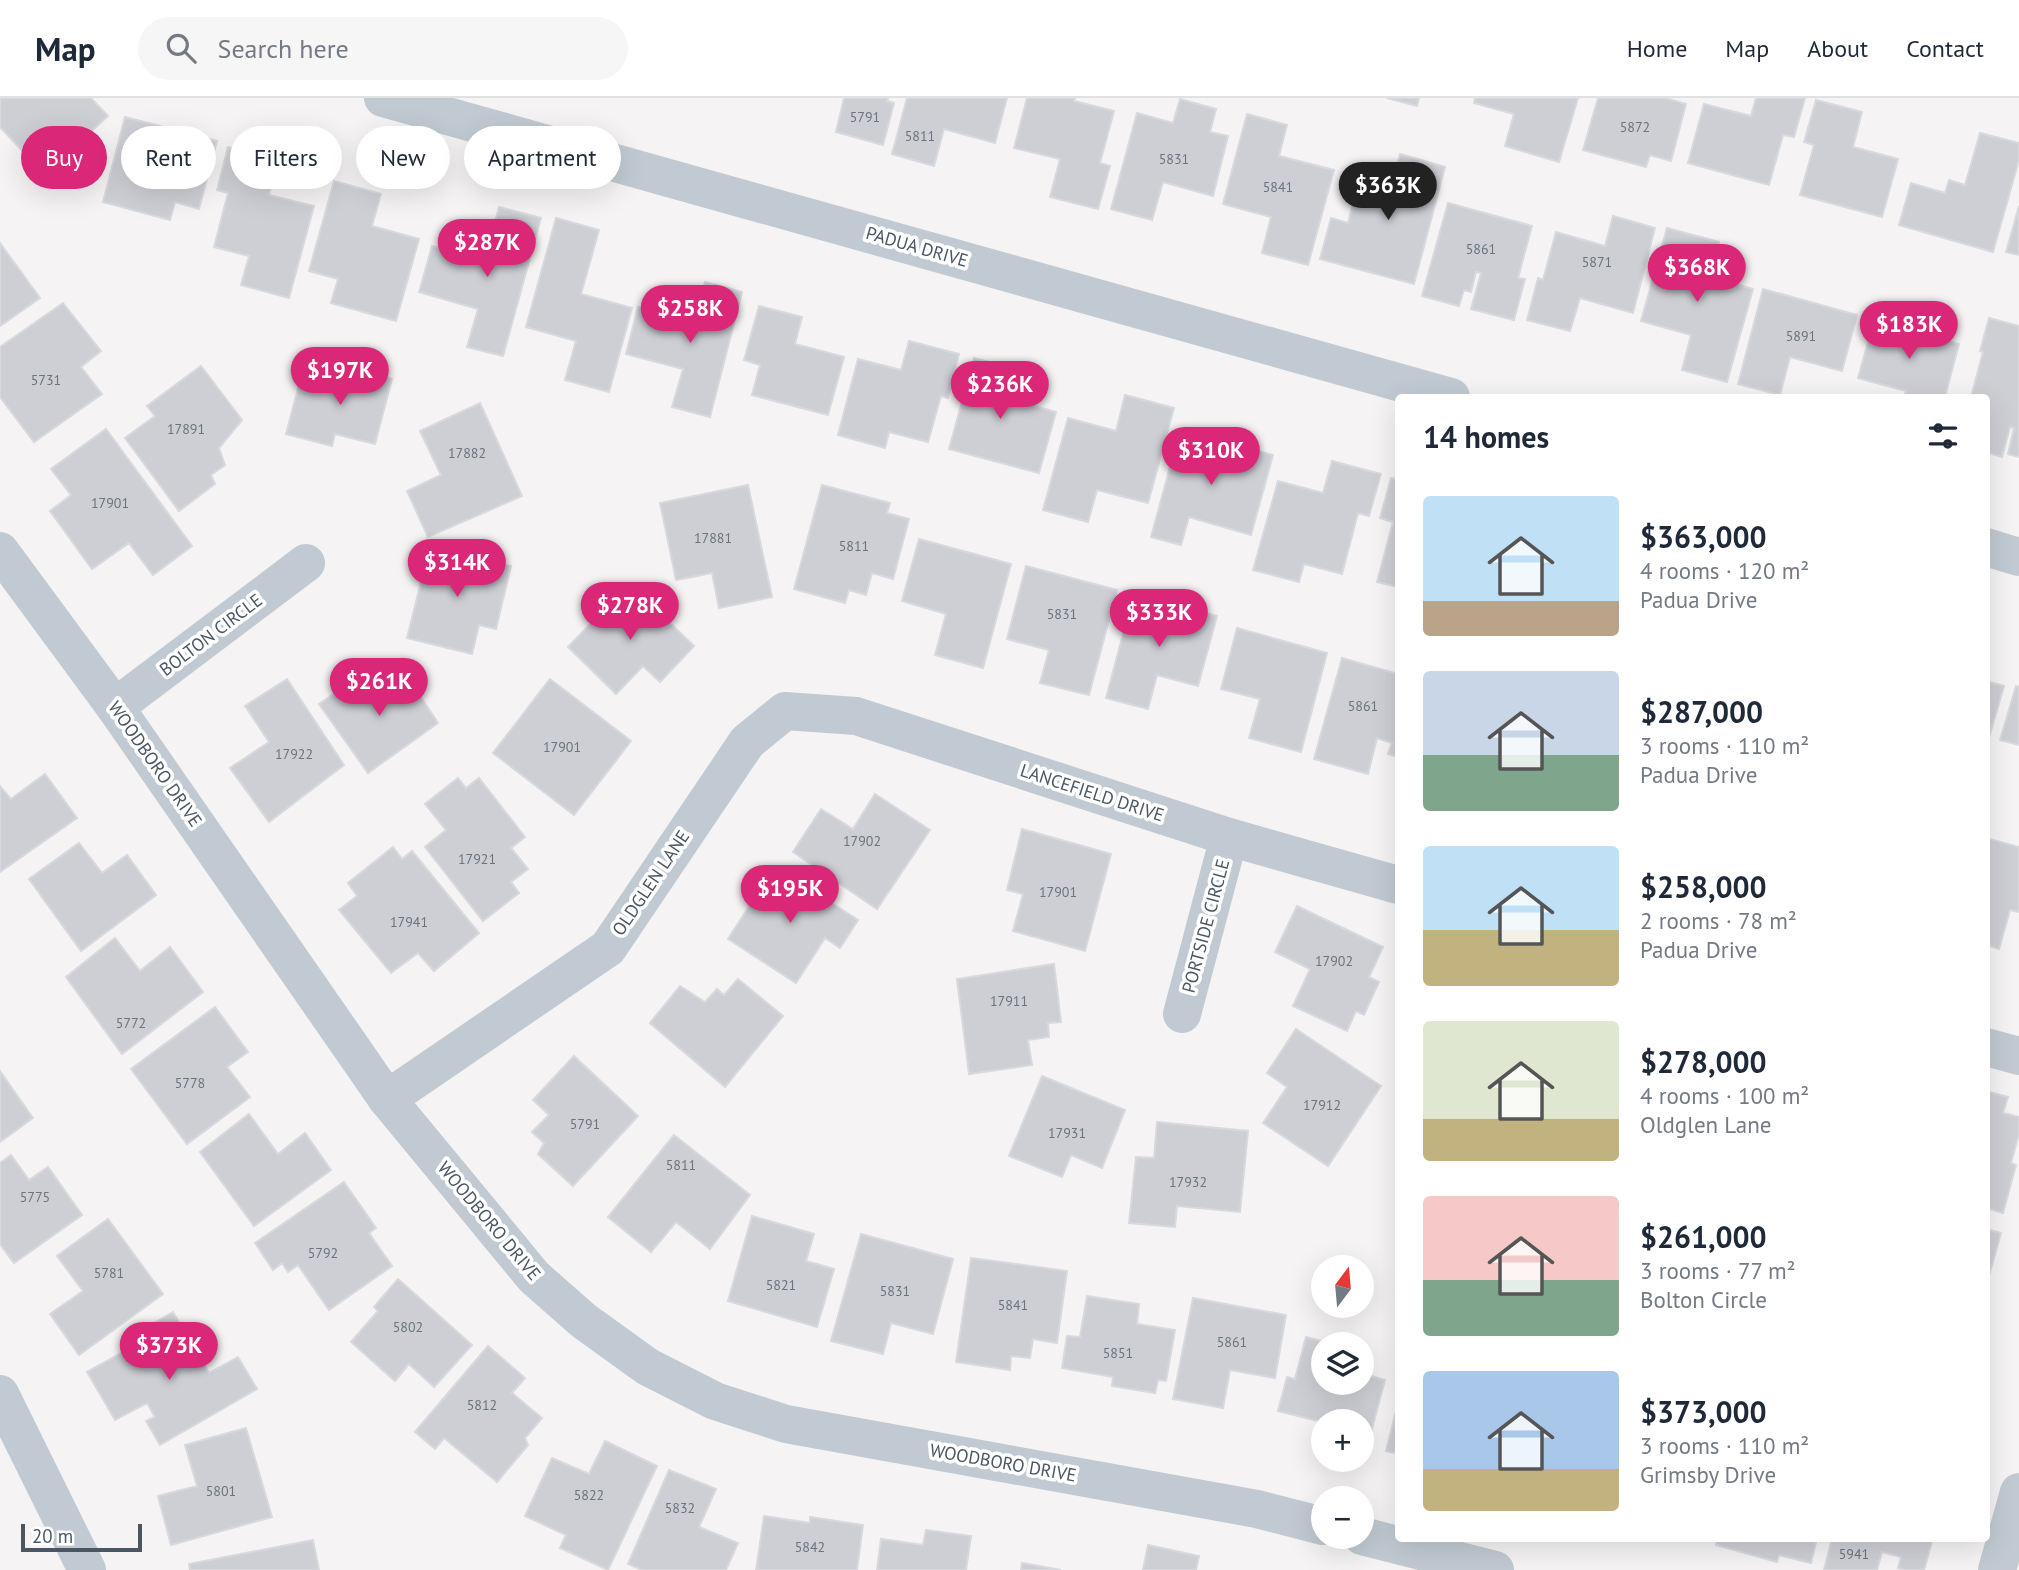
<!DOCTYPE html>
<meta charset="utf-8">
<style>
:root{--surface:#fff;--page:#f6f6f7;--text:#1f2937;--muted:#747a83;--line:#e0e1e3;--accent:#db2777}
body{margin:0;font-family:"PT Sans",sans-serif;background:var(--page);color:var(--text);height:100vh;display:flex;flex-direction:column;font-size:26px;white-space:nowrap}
*{box-sizing:border-box;margin:0}
p{font-size:23px;color:var(--muted)}
.icon{flex:none;width:38px;height:38px;fill:none;stroke:currentColor;stroke-width:2;stroke-linecap:round;stroke-linejoin:round}
.map{position:relative;flex:1;overflow:hidden}
.side{position:absolute;left:1395px;top:296px;width:595px;height:1148px;display:flex;flex-direction:column;background:var(--surface);border-radius:7px;box-shadow:0 7px 28px #0002}
.side>*{flex:none}
.banner{position:absolute;left:21px;top:28px;width:665px;height:63px;display:flex;gap:14px}
.needle{width:46px;rotate:16deg}
.buttons{position:absolute;left:1311px;top:1157px;display:grid;gap:14px}
.buttons a{display:grid;place-items:center;width:63px;height:63px;border-radius:50%;background:var(--surface);box-shadow:0 7px 28px #0002;font-size:35px}
.scale{position:absolute;left:21px;bottom:18px;width:121px;box-sizing:border-box;padding-left:7px;border:4px solid #4a5661;border-top:0;font-size:19px;line-height:24px;white-space:nowrap;color:#4a5661;-webkit-text-stroke:5px #fff;paint-order:stroke}
.price{position:absolute;translate:-50% -60px;padding:0 16px;border-radius:24px;background:var(--accent);color:#fff;font-size:23px;line-height:46px;filter:drop-shadow(0 2px 4px #0008)}
.price::after{content:'';position:absolute;left:50%;top:42px;width:21px;height:16px;margin-left:-10px;background:inherit;clip-path:polygon(0 0,100% 0,50% 100%)}
.price.active{background:#222;color:#fff}
ul{padding:0;list-style:none}
li{display:flex;align-items:center;gap:21px;height:175px;padding:0 28px}
li span{display:grid;place-items:center;flex:none;width:196px;height:140px;border-radius:7px;color:#555}
li>.icon{margin-inline-start:auto}
span .icon{width:84px;height:84px;fill:#fffc;stroke-width:1}
li b{font-size:30px}
h2{display:flex;justify-content:space-between;align-items:center;height:84px;padding:0 28px;font-size:30px}
.pill{padding:0 24px;border-radius:32px;background:var(--surface);box-shadow:0 7px 28px #0002;font-size:24px;line-height:63px}
.pill.active{background:var(--accent);color:#fff}
header{display:flex;align-items:center;gap:42px;box-sizing:border-box;height:98px;padding:0 35px;background:var(--surface);border-bottom:2px solid var(--line)}
header strong{font-size:33px}
nav{display:flex;gap:38px;margin-inline-start:auto;font-size:24px}
.search{width:490px;height:63px;background:var(--page);display:flex;align-items:center;gap:18px;box-sizing:border-box;padding:0 24px;border-radius:38px;color:var(--muted);font-size:26px}
.map>svg:first-child{display:block}
.building{fill:#cdcfd5;stroke:#d7d9de;stroke-width:2}
.lines{fill:none;stroke-linecap:round;stroke-linejoin:round}
.street{stroke:#c1cad2;stroke-width:38}
.labels{text-anchor:middle;stroke-width:7;stroke-linejoin:round;paint-order:stroke}
.number-label{font-size:14px;fill:#6b747e}
.street-label{font-size:18px;fill:#4a5661;stroke:#fff}
</style>
<header>
<strong>Map</strong>
<div class="search"><svg class="icon" aria-label="search" viewBox="0 0 24 24"><circle cx="10" cy="10" r="6"/><path d="M15 15l6 6"/></svg>Search here</div>
<nav><a>Home</a><a>Map</a><a>About</a><a>Contact</a></nav>
</header>
<div class="map">
<svg width="2019" height="1472" viewBox="0 0 2019 1472">
<rect width="100%" height="100%" fill="#f5f3f3"/>
<g class="building">
<path d="M 0,0 L 91,0 L 108,18 L 44,76 L 0,29 Z"/>
<path d="M 844,0 L 888,0 L 887,3 L 894,5 L 883,47 L 836,34 Z"/>
<path d="M 907,0 L 1007,0 L 995,45 L 944,31 L 934,68 L 892,56 Z"/>
<path d="M 1027,0 L 1075,0 L 1074,3 L 1114,13 L 1100,65 L 1110,68 L 1098,111 L 1050,99 L 1060,61 L 1014,50 Z"/>
<path d="M 1387,0 L 1419,0 L 1417,8 Z"/>
<path d="M 1475,0 L 1578,0 L 1559,64 L 1505,48 L 1514,16 L 1474,5 Z"/>
<path d="M 1598,0 L 1665,0 L 1686,6 L 1671,63 L 1650,57 L 1646,69 L 1583,52 Z"/>
<path d="M 1756,0 L 1805,0 L 1794,39 L 1783,37 L 1769,87 L 1688,65 L 1704,6 L 1751,18 Z"/>
<path d="M 1180,1 L 1216,11 L 1210,34 L 1228,38 L 1213,98 L 1163,84 L 1152,122 L 1111,111 L 1137,15 L 1173,25 Z"/>
<path d="M 1816,2 L 1862,14 L 1853,49 L 1898,61 L 1882,119 L 1800,97 L 1814,47 L 1804,44 Z"/>
<path d="M 1247,16 L 1287,27 L 1279,58 L 1334,72 L 1308,167 L 1262,155 L 1271,119 L 1223,106 Z"/>
<path d="M 125,19 L 217,43 L 199,111 L 175,104 L 170,122 L 103,104 Z"/>
<path d="M 1980,35 L 2019,45 L 2019,62 L 1993,154 L 1899,127 L 1911,85 L 1945,95 L 1949,82 L 1965,87 Z"/>
<path d="M 228,49 L 278,62 L 269,97 L 314,108 L 289,200 L 241,187 L 249,158 L 214,149 L 228,95 L 217,92 Z"/>
<path d="M 1400,56 L 1445,69 L 1414,186 L 1320,161 L 1331,120 L 1348,125 L 1360,78 L 1392,86 Z"/>
<path d="M 334,83 L 381,96 L 372,128 L 419,141 L 396,223 L 331,205 L 338,181 L 309,173 Z"/>
<path d="M 1448,105 L 1532,128 L 1518,180 L 1525,181 L 1514,222 L 1471,211 L 1481,175 L 1476,174 L 1471,194 L 1464,192 L 1459,208 L 1422,198 Z"/>
<path d="M 2019,108 L 2019,157 L 2006,154 Z"/>
<path d="M 499,109 L 541,120 L 503,258 L 467,249 L 478,211 L 419,194 L 432,148 L 485,162 Z"/>
<path d="M 1613,118 L 1655,130 L 1633,215 L 1580,200 L 1570,233 L 1527,222 L 1538,180 L 1543,182 L 1556,134 L 1605,148 Z"/>
<path d="M 556,120 L 599,132 L 581,196 L 632,210 L 609,294 L 565,282 L 576,243 L 526,229 Z"/>
<path d="M 1667,130 L 1719,144 L 1709,179 L 1753,191 L 1727,284 L 1682,272 L 1691,237 L 1641,223 Z"/>
<path d="M 0,145 L 40,200 L 0,228 Z"/>
<path d="M 705,184 L 742,194 L 710,319 L 672,309 L 683,271 L 626,256 L 638,209 L 694,224 Z"/>
<path d="M 1763,191 L 1857,217 L 1842,273 L 1790,259 L 1780,297 L 1738,286 Z"/>
<path d="M 63,205 L 101,253 L 81,269 L 102,296 L 34,344 L 0,299 L 0,249 Z"/>
<path d="M 759,208 L 802,219 L 795,246 L 844,259 L 828,317 L 752,297 L 760,267 L 744,262 Z"/>
<path d="M 1989,220 L 2019,228 L 2019,359 L 2008,356 L 2014,330 L 2010,329 L 2002,359 L 1986,354 L 1986,299 L 1971,299 L 1983,254 L 1980,253 Z"/>
<path d="M 1874,223 L 1959,246 L 1945,299 L 1948,299 L 1904,299 L 1906,293 L 1858,280 Z"/>
<path d="M 909,243 L 959,256 L 948,300 L 941,298 L 928,344 L 889,334 L 885,350 L 838,337 L 858,261 L 901,272 Z"/>
<path d="M 974,260 L 1015,271 L 1007,301 L 1056,314 L 1039,375 L 949,351 Z"/>
<path d="M 338,266 L 392,281 L 375,346 L 335,336 L 332,348 L 286,336 L 302,275 L 333,284 Z"/>
<path d="M 201,268 L 242,322 L 219,350 L 225,367 L 211,377 L 215,386 L 179,413 L 125,340 L 155,318 L 147,308 Z"/>
<path d="M 1125,297 L 1174,310 L 1148,405 L 1097,392 L 1088,424 L 1043,412 L 1068,320 L 1116,333 Z"/>
<path d="M 480,305 L 522,398 L 428,439 L 407,393 L 441,377 L 420,333 Z"/>
<path d="M 106,331 L 192,448 L 153,477 L 129,445 L 92,471 L 50,413 L 71,397 L 51,371 Z"/>
<path d="M 1180,332 L 1273,357 L 1251,437 L 1189,419 L 1181,447 L 1151,439 Z"/>
<path d="M 1332,363 L 1381,376 L 1369,418 L 1358,415 L 1342,476 L 1304,466 L 1299,484 L 1253,472 L 1278,383 L 1323,395 Z"/>
<path d="M 1391,380 L 1398,381 L 1398,489 L 1377,484 L 1393,424 L 1380,420 Z"/>
<path d="M 748,387 L 772,499 L 719,510 L 712,475 L 676,482 L 660,405 Z"/>
<path d="M 822,387 L 890,405 L 887,415 L 909,421 L 893,481 L 872,475 L 866,497 L 849,492 L 845,505 L 794,491 Z"/>
<path d="M 919,441 L 1011,466 L 983,570 L 935,557 L 946,516 L 902,503 Z"/>
<path d="M 430,448 L 511,468 L 496,531 L 479,527 L 472,556 L 407,540 Z"/>
<path d="M 1026,468 L 1117,492 L 1089,597 L 1040,585 L 1049,552 L 1007,541 Z"/>
<path d="M 629,486 L 694,548 L 660,584 L 643,568 L 616,596 L 568,549 Z"/>
<path d="M 1134,495 L 1217,518 L 1198,588 L 1157,577 L 1148,611 L 1106,600 Z"/>
<path d="M 1237,530 L 1327,555 L 1301,654 L 1249,640 L 1260,601 L 1221,591 Z"/>
<path d="M 1342,560 L 1398,576 L 1398,659 L 1388,656 L 1392,645 L 1377,640 L 1368,676 L 1314,661 Z"/>
<path d="M 403,572 L 438,625 L 368,675 L 319,606 L 359,579 L 371,597 Z"/>
<path d="M 287,581 L 344,667 L 269,724 L 230,670 L 269,644 L 245,608 Z"/>
<path d="M 550,581 L 631,643 L 574,717 L 493,655 Z"/>
<path d="M 1986,583 L 2004,588 L 1988,643 L 1986,643 Z"/>
<path d="M 2016,588 L 2019,589 L 2019,647 L 2000,642 Z"/>
<path d="M 45,676 L 77,720 L 0,774 L 0,688 L 11,701 Z"/>
<path d="M 458,680 L 466,690 L 479,680 L 525,739 L 511,750 L 528,771 L 511,784 L 519,795 L 483,823 L 425,749 L 446,732 L 425,706 Z"/>
<path d="M 875,696 L 930,732 L 877,811 L 793,754 L 821,711 L 853,731 Z"/>
<path d="M 1022,731 L 1111,756 L 1085,853 L 1013,833 L 1023,796 L 1007,792 Z"/>
<path d="M 1986,740 L 2019,749 L 2019,814 L 2010,812 L 1999,851 L 1986,847 Z"/>
<path d="M 79,745 L 102,775 L 127,757 L 156,797 L 81,853 L 29,781 Z"/>
<path d="M 393,749 L 402,761 L 412,753 L 479,835 L 434,873 L 418,855 L 391,875 L 339,812 L 357,798 L 348,785 Z"/>
<path d="M 775,768 L 858,822 L 840,850 L 825,840 L 796,885 L 728,841 Z"/>
<path d="M 1297,808 L 1383,849 L 1369,879 L 1379,884 L 1364,917 L 1356,913 L 1347,933 L 1293,908 L 1310,871 L 1275,854 Z"/>
<path d="M 115,840 L 140,873 L 170,849 L 203,894 L 122,956 L 66,879 Z"/>
<path d="M 1054,866 L 1061,924 L 1048,925 L 1049,939 L 1028,942 L 1032,967 L 969,976 L 957,881 Z"/>
<path d="M 738,881 L 783,918 L 725,989 L 650,925 L 680,888 L 705,904 L 717,891 L 724,897 Z"/>
<path d="M 215,909 L 248,954 L 227,969 L 250,999 L 187,1046 L 131,971 Z"/>
<path d="M 1296,931 L 1381,988 L 1328,1068 L 1263,1025 L 1287,989 L 1267,975 Z"/>
<path d="M 574,958 L 638,1018 L 573,1088 L 538,1056 L 544,1045 L 532,1034 L 549,1017 L 533,1002 Z"/>
<path d="M 0,973 L 33,1020 L 0,1044 Z"/>
<path d="M 1042,978 L 1125,1012 L 1102,1070 L 1071,1057 L 1062,1079 L 1009,1058 Z"/>
<path d="M 1986,993 L 2008,999 L 2003,1015 L 2019,1019 L 2019,1036 L 2011,1065 L 2016,1067 L 2003,1115 L 1986,1110 Z"/>
<path d="M 249,1016 L 278,1056 L 305,1035 L 331,1072 L 254,1128 L 200,1054 Z"/>
<path d="M 1157,1024 L 1248,1033 L 1240,1114 L 1177,1108 L 1175,1129 L 1129,1125 L 1136,1059 L 1154,1060 Z"/>
<path d="M 674,1037 L 750,1097 L 710,1151 L 676,1124 L 651,1154 L 608,1119 Z"/>
<path d="M 11,1057 L 29,1082 L 48,1069 L 82,1117 L 14,1165 L 0,1146 L 0,1065 Z"/>
<path d="M 344,1084 L 376,1130 L 369,1135 L 392,1168 L 329,1212 L 298,1167 L 288,1174 L 282,1165 L 273,1172 L 255,1145 Z"/>
<path d="M 752,1118 L 814,1136 L 806,1163 L 834,1171 L 817,1229 L 728,1203 Z"/>
<path d="M 108,1121 L 163,1196 L 79,1257 L 50,1216 L 83,1193 L 57,1158 Z"/>
<path d="M 1986,1131 L 2001,1135 L 1987,1185 L 1986,1185 Z"/>
<path d="M 861,1136 L 953,1161 L 933,1236 L 891,1225 L 883,1256 L 831,1243 Z"/>
<path d="M 971,1160 L 1067,1173 L 1057,1245 L 1033,1241 L 1030,1260 L 1011,1258 L 1010,1272 L 956,1264 Z"/>
<path d="M 398,1181 L 472,1247 L 434,1289 L 409,1266 L 395,1283 L 351,1244 L 378,1213 L 374,1209 Z"/>
<path d="M 1087,1198 L 1139,1206 L 1137,1226 L 1175,1232 L 1166,1283 L 1158,1282 L 1155,1295 L 1112,1288 L 1113,1279 L 1062,1270 L 1067,1238 L 1080,1239 Z"/>
<path d="M 1193,1200 L 1286,1217 L 1275,1280 L 1230,1272 L 1223,1310 L 1173,1301 Z"/>
<path d="M 173,1214 L 209,1275 L 238,1259 L 257,1291 L 160,1347 L 146,1323 L 155,1319 L 147,1305 L 115,1322 L 87,1274 L 159,1234 L 154,1225 Z"/>
<path d="M 1306,1239 L 1333,1246 L 1323,1246 L 1323,1284 L 1362,1284 L 1362,1275 L 1385,1282 L 1369,1342 L 1362,1340 L 1362,1323 L 1323,1323 L 1323,1330 L 1320,1330 L 1322,1324 L 1278,1313 L 1287,1279 L 1295,1281 Z"/>
<path d="M 488,1248 L 525,1280 L 512,1295 L 542,1320 L 525,1340 L 528,1347 L 497,1384 L 444,1340 L 435,1351 L 415,1334 Z"/>
<path d="M 1398,1305 L 1398,1356 L 1386,1353 Z"/>
<path d="M 246,1330 L 272,1419 L 171,1447 L 158,1398 L 197,1388 L 185,1347 Z"/>
<path d="M 605,1343 L 657,1368 L 608,1472 L 560,1450 L 566,1437 L 525,1418 L 552,1360 L 589,1376 Z"/>
<path d="M 669,1372 L 716,1391 L 699,1429 L 738,1445 L 726,1472 L 642,1472 L 628,1466 Z"/>
<path d="M 764,1418 L 810,1425 L 810,1419 L 863,1427 L 857,1472 L 756,1472 Z"/>
<path d="M 926,1432 L 971,1438 L 966,1472 L 877,1472 L 881,1441 L 923,1447 Z"/>
<path d="M 1717,1440 L 1817,1440 L 1811,1465 L 1779,1457 L 1777,1464 L 1716,1447 Z"/>
<path d="M 1832,1440 L 1933,1440 L 1924,1472 L 1906,1472 L 1898,1470 L 1901,1459 L 1882,1454 L 1877,1472 L 1824,1472 Z"/>
<path d="M 313,1442 L 319,1472 L 190,1472 L 189,1466 Z"/>
<path d="M 1148,1447 L 1199,1458 L 1196,1472 L 1143,1472 Z"/>
<path d="M 1022,1465 L 1061,1472 L 1021,1472 Z"/>
</g>
<g class="lines">
<g class="street">
<path d="M 383,0 L 1451,299"/>
<path d="M 1986,449 L 2019,459"/>
<path d="M 0,453 L 115,609 L 387,1001 L 534,1179 L 584,1223 L 648,1269 L 715,1303 L 786,1326 L 1257,1411 L 1323,1428"/>
<path d="M 115,609 L 306,465"/>
<path d="M 1182,916 L 1229,739"/>
<path d="M 1986,949 L 2019,958"/>
<path d="M 387,1001 L 608,850 L 747,644 L 785,613 L 856,618 L 1229,739 L 1398,787"/>
<path d="M 0,1296 L 87,1472"/>
<path d="M 1362,1438 L 1495,1472"/>
<path d="M 1997,1472 L 2019,1394"/>
</g>
</g>
<g class="labels">
<g class="number-label">
<text x="865" y="24">5791</text>
<text x="1635" y="34">5872</text>
<text x="920" y="43">5811</text>
<text x="1174" y="66">5831</text>
<text x="1278" y="94">5841</text>
<text x="1481" y="156">5861</text>
<text x="1597" y="169">5871</text>
<text x="1801" y="243">5891</text>
<text x="46" y="287">5731</text>
<text x="186" y="336">17891</text>
<text x="467" y="360">17882</text>
<text x="110" y="410">17901</text>
<text x="713" y="445">17881</text>
<text x="854" y="453">5811</text>
<text x="1062" y="521">5831</text>
<text x="1363" y="613">5861</text>
<text x="562" y="654">17901</text>
<text x="294" y="661">17922</text>
<text x="862" y="748">17902</text>
<text x="477" y="766">17921</text>
<text x="1058" y="799">17901</text>
<text x="409" y="829">17941</text>
<text x="1334" y="868">17902</text>
<text x="1009" y="908">17911</text>
<text x="131" y="930">5772</text>
<text x="190" y="990">5778</text>
<text x="1322" y="1012">17912</text>
<text x="585" y="1031">5791</text>
<text x="1067" y="1040">17931</text>
<text x="681" y="1072">5811</text>
<text x="1188" y="1089">17932</text>
<text x="35" y="1104">5775</text>
<text x="323" y="1160">5792</text>
<text x="109" y="1180">5781</text>
<text x="781" y="1192">5821</text>
<text x="895" y="1198">5831</text>
<text x="1013" y="1212">5841</text>
<text x="408" y="1234">5802</text>
<text x="1232" y="1249">5861</text>
<text x="1118" y="1260">5851</text>
<text x="482" y="1312">5812</text>
<text x="221" y="1398">5801</text>
<text x="589" y="1402">5822</text>
<text x="680" y="1415">5832</text>
<text x="810" y="1454">5842</text>
<text x="1854" y="1461">5941</text>
</g>
<g class="street-label">
<text transform="translate(917 149) rotate(16)" y="6">PADUA DRIVE</text>
<text transform="translate(211 537) rotate(-37)" y="6">BOLTON CIRCLE</text>
<text transform="translate(155 666) rotate(55)" y="6">WOODBORO DRIVE</text>
<text transform="translate(1092 695) rotate(18)" y="6">LANCEFIELD DRIVE</text>
<text transform="translate(651 785) rotate(-56)" y="6">OLDGLEN LANE</text>
<text transform="translate(1206 828) rotate(-75)" y="6">PORTSIDE CIRCLE</text>
<text transform="translate(489 1123) rotate(50)" y="6">WOODBORO DRIVE</text>
<text transform="translate(1003 1365) rotate(10)" y="6">WOODBORO DRIVE</text>
</g>
</g>
</svg>
<div class="buttons">
<a><svg class="needle" viewBox="-14 -14 28 28"><path d="M0-13l5 13h-10z" fill="#e53935"/><path d="M0 13l5-13h-10z" fill="#747a83"/></svg></a>
<a><svg class="icon" aria-label="layers" viewBox="0 0 24 24"><path d="M12 4l9 5-9 5-9-5zM3 14l9 5 9-5"/></svg></a>
<a>+</a>
<a>−</a>
</div>
<div class="scale">20 m</div>
<b class="price active" style="left:1388px;top:124px">$363K</b>
<b class="price" style="left:487px;top:181px">$287K</b>
<b class="price" style="left:1697px;top:206px">$368K</b>
<b class="price" style="left:690px;top:247px">$258K</b>
<b class="price" style="left:1909px;top:263px">$183K</b>
<b class="price" style="left:340px;top:309px">$197K</b>
<b class="price" style="left:1000px;top:323px">$236K</b>
<b class="price" style="left:1211px;top:389px">$310K</b>
<b class="price" style="left:457px;top:501px">$314K</b>
<b class="price" style="left:630px;top:544px">$278K</b>
<b class="price" style="left:1159px;top:551px">$333K</b>
<b class="price" style="left:379px;top:620px">$261K</b>
<b class="price" style="left:790px;top:827px">$195K</b>
<b class="price" style="left:169px;top:1284px">$373K</b>
<div class="banner">
<a class="pill active">Buy</a>
<a class="pill">Rent</a>
<a class="pill">Filters</a>
<a class="pill">New</a>
<a class="pill">Apartment</a>
</div>
<section class="side">
<h2>14 homes<svg class="icon" aria-label="filters" viewBox="0 0 24 24"><path d="M4 7h16M4 17h16"/><circle cx="9" cy="7" r="2"/><circle cx="15" cy="17" r="2"/></svg></h2>
<ul>
<li><span style="background:linear-gradient(#bfe0f5 75%,#b9a48a 0)"><svg class="icon" aria-label="home" viewBox="0 0 24 24"><path d="M3 11l9-7 9 7M6 9v11h12V9"/></svg></span><div><b>$363,000</b><p>4 rooms · 120 m²</p><p>Padua Drive</p></div></li>
<li><span style="background:linear-gradient(#c9d6e8 60%,#7fa58c 0)"><svg class="icon" aria-label="home" viewBox="0 0 24 24"><path d="M3 11l9-7 9 7M6 9v11h12V9"/></svg></span><div><b>$287,000</b><p>3 rooms · 110 m²</p><p>Padua Drive</p></div></li>
<li><span style="background:linear-gradient(#bfe0f5 60%,#c2b280 0)"><svg class="icon" aria-label="home" viewBox="0 0 24 24"><path d="M3 11l9-7 9 7M6 9v11h12V9"/></svg></span><div><b>$258,000</b><p>2 rooms · 78 m²</p><p>Padua Drive</p></div></li>
<li><span style="background:linear-gradient(#dfe7d0 70%,#c2b280 0)"><svg class="icon" aria-label="home" viewBox="0 0 24 24"><path d="M3 11l9-7 9 7M6 9v11h12V9"/></svg></span><div><b>$278,000</b><p>4 rooms · 100 m²</p><p>Oldglen Lane</p></div></li>
<li><span style="background:linear-gradient(#f6c9c9 60%,#7fa58c 0)"><svg class="icon" aria-label="home" viewBox="0 0 24 24"><path d="M3 11l9-7 9 7M6 9v11h12V9"/></svg></span><div><b>$261,000</b><p>3 rooms · 77 m²</p><p>Bolton Circle</p></div></li>
<li><span style="background:linear-gradient(#a9c7e8 70%,#c2b280 0)"><svg class="icon" aria-label="home" viewBox="0 0 24 24"><path d="M3 11l9-7 9 7M6 9v11h12V9"/></svg></span><div><b>$373,000</b><p>3 rooms · 110 m²</p><p>Grimsby Drive</p></div></li>
</ul>
</section>
</div>
